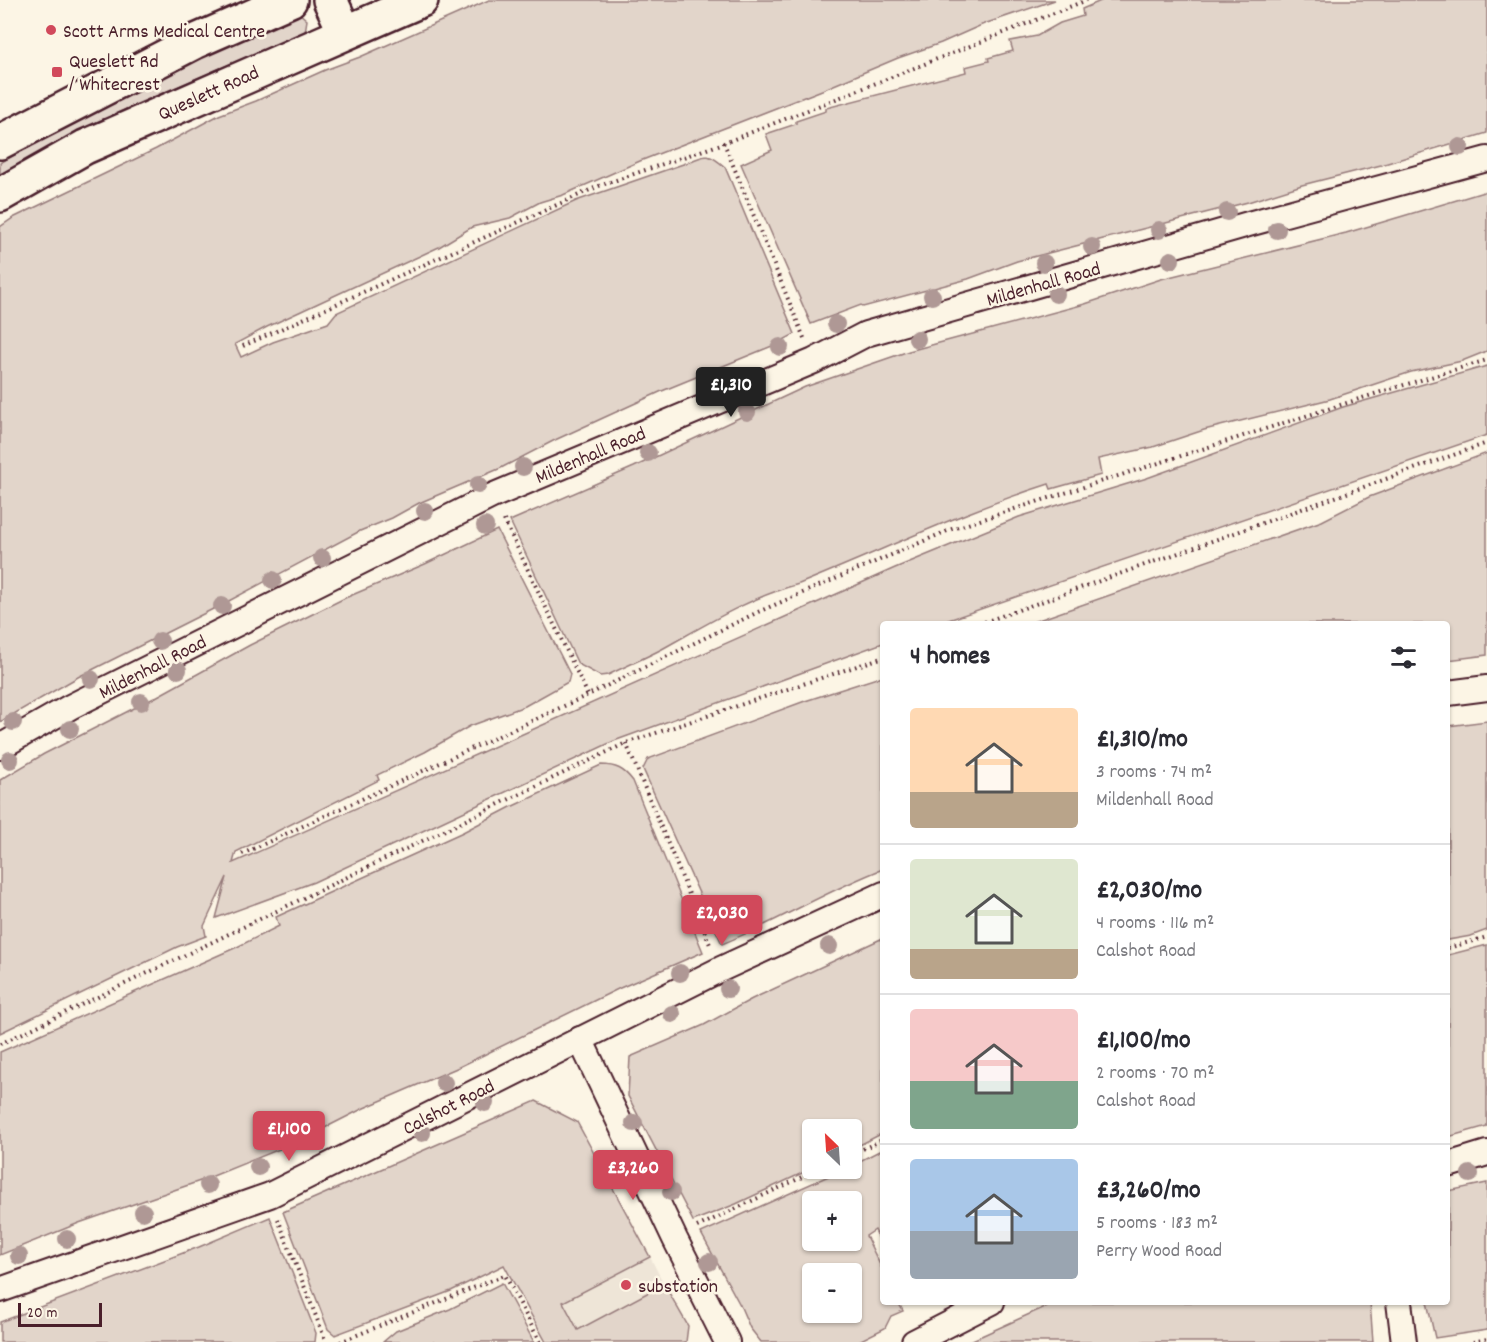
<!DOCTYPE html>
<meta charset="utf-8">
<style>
:root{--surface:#fff;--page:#f2f2f3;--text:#2b2b33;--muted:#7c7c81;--line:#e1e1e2;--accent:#d1495b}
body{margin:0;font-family:Dekko,sans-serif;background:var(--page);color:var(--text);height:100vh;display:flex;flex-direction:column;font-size:22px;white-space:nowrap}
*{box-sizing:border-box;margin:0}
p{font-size:20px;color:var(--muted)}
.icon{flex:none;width:33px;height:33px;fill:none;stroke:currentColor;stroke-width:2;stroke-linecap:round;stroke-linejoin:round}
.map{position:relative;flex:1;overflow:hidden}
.side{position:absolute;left:880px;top:621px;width:570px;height:684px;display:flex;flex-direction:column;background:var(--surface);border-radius:6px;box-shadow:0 2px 4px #0004}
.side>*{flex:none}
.needle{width:39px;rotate:335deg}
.tools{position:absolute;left:802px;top:1119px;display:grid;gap:12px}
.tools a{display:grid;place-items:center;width:60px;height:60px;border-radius:6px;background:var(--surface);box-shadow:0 2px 4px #0004;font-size:30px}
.scale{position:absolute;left:18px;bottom:15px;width:84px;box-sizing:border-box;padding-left:6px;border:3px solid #4a1f2b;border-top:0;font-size:16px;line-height:21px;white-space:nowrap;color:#4a1f2b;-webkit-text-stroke:4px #fcf5e5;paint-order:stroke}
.price{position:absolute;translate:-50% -51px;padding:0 14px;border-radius:6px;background:var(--accent);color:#fff;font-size:20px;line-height:39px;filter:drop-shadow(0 2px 3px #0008)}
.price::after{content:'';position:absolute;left:50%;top:36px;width:18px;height:14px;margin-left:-9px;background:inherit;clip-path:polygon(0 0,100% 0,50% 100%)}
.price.on{background:#222;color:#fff}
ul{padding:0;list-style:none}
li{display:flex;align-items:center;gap:18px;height:150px;padding:0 30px}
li+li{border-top:2px solid var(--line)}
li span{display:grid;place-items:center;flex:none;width:168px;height:120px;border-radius:6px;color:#555}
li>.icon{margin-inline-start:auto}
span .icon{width:72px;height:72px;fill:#fffc;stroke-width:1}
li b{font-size:26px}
h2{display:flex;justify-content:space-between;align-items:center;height:72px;padding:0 30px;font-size:26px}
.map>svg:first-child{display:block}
.built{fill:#eee5d7}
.green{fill:#e2d5ca;stroke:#967a7a;stroke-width:1.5;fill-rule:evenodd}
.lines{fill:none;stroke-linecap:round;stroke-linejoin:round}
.street-casing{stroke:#4a1f2b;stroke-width:28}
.highway-casing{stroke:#4a1f2b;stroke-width:38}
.path{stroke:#4a1f2b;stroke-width:4;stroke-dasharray:1.5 4.5;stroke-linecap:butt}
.street{stroke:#fcf5e5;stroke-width:24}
.highway{stroke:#fcf5e5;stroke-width:33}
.tree{fill:#af9895}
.poi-dot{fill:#d1495b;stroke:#fcf5e5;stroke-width:2}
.labels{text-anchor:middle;stroke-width:5;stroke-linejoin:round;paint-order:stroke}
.poi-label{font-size:20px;fill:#4a1f2b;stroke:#fcf5e5;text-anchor:start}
.street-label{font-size:20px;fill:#4a1f2b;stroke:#fcf5e5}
</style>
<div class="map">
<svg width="1487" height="1342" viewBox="0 0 1487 1342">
<rect width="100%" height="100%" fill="#fcf5e5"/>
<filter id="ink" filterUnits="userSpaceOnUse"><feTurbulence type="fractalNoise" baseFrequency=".0167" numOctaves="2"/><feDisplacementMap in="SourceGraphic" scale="12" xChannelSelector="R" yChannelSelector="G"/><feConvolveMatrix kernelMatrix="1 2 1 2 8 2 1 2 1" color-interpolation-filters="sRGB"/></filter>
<g filter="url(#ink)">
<path class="built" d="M 650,1257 L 664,1284 L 579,1331 L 563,1302 Z"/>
<g class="green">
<path d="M 489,0 L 1055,0 L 984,24 L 941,43 L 898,58 L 822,90 L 640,161 L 563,195 L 540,202 L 510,218 L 472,227 L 439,247 L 267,327 L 235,344 L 241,357 L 273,342 L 328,323 L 336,313 L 576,201 L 689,162 C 707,153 710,154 725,167 L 795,334 L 772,346 L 662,391 L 555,440 L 501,468 L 419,503 L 392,518 L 360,531 L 225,603 L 78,677 L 0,722 L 0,227 L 13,218 L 156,149 L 219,115 L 256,101 L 325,70 L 360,57 Z"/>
<path d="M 1103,0 L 1487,0 L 1487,133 L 1381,165 L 1302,185 L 1248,202 L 1017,261 L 968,279 L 863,307 L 861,305 L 811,324 L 741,164 L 772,150 L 766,134 L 796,124 L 796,121 L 826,111 L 826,108 L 966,72 L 965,67 L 989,61 L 988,58 L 1013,51 L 1010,41 L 1037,36 L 1060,23 L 1083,16 L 1082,9 Z"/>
<path d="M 297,11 L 307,20 L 305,32 L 130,107 L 0,177 L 0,163 L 95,109 Z"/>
<path d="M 1487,191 L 1487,351 L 1462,361 L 1411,372 L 1330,399 L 1204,430 L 1153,447 L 1098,459 L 1101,475 L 1051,489 L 1049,484 C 964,511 883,550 799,584 C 750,597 707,624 662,649 C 645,658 626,666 608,675 L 600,676 L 578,664 L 510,521 L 634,467 L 805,387 L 909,351 L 1085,304 L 1161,279 L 1346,233 Z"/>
<path d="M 1487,366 L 1487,435 L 937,624 L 884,624 L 883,643 L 614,741 L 314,882 L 216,918 L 227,877 L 204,926 L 206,936 L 177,947 L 0,1033 L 0,780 L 44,754 L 154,698 L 250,645 L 345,598 L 425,564 L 497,530 L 570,674 L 568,682 L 525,706 L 470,726 L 425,752 L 377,775 L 379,780 L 236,852 L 233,863 L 895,568 L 1019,517 L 1147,478 L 1343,407 Z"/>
<path d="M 1487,453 L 1487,655 L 1448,660 L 1448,624 L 1027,624 L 1322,521 L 1369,497 Z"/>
<path d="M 883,676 L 883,869 C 828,890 777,922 722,944 L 643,769 L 648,759 L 805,701 Z"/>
<path d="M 1487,721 L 1487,930 L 1471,936 L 1448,940 L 1448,726 Z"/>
<path d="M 601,765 C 616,765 624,769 633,781 L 703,952 L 620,988 L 459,1067 L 364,1108 L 297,1142 L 203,1180 L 79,1223 L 0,1255 L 0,1052 L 237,947 L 279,926 L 276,917 L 463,832 L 511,807 Z"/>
<path d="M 883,938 L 883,1133 L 852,1149 L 852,1130 L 813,1130 L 813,1168 L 736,1204 L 693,1221 L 628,1096 L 630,1057 L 704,1025 L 752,999 Z"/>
<path d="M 1487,945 L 1487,1126 L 1448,1137 L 1448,955 Z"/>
<path d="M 536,1101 L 577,1122 L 650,1257 L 563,1302 L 578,1330 L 664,1284 L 688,1326 L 686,1342 L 546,1342 L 504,1265 L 451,1291 L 335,1335 L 328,1329 L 283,1212 Z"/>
<path d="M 883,1149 L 883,1248 L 875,1230 L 866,1236 L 883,1271 L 884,1302 L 898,1302 L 903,1311 L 891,1316 L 885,1328 L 857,1342 L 761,1342 L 750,1328 L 740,1305 L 701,1233 L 844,1169 L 852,1168 L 852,1165 ZM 813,1202 L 852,1202 L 852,1240 L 813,1240 ZM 813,1274 L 852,1274 L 852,1312 L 813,1312 Z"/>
<path d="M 1487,1183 L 1487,1330 L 1435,1338 L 1427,1302 L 1448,1302 L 1448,1191 Z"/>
<path d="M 270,1217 L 316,1333 L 315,1342 L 0,1342 L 0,1322 L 199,1247 Z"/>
<path d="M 502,1283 L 534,1342 L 383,1342 L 396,1331 L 450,1309 Z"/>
<path d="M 1056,1302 L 1370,1302 L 1373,1342 L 968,1342 Z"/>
</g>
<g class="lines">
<defs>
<g id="street">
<path d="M 1448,693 L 1487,688"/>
<path d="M 0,747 L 70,707 L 492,496 L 814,361 L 866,334 L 1252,223 L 1487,159"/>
<path d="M 580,1039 L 675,1239 L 727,1342"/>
<path d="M 1448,1165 L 1487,1153"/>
<path d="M 0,1290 L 270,1195 L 721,969 L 884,894"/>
<path d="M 1399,1302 L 1404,1342"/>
<path d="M 914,1342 L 992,1302"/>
</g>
<g id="highway">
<path d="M 330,0 L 345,32"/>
<path d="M 0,142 L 194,42 L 290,0"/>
<path d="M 0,195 L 85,147 L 421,0"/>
</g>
</defs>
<use href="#street" class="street-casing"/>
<use href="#highway" class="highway-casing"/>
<g class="path">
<path d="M 804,338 L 724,143 L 1087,0"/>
<path d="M 243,346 L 599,186 L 724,143"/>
<path d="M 504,520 L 588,695"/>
<path d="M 979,624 L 1487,443"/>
<path d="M 626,743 L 711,947"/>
<path d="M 242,854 L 588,695 L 758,612 L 952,529 L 1381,392 L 1487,360"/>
<path d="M 1448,948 L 1487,937"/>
<path d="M 0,1044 L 626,743 L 884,657"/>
<path d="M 852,1154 L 884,1139"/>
<path d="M 278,1219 L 326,1342"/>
<path d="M 697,1227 L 821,1168"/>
<path d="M 340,1342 L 505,1275 L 540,1342"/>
<path d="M 1473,1342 L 1487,1339"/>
</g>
<use href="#street" class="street"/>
<use href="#highway" class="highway"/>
</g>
<g class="tree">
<circle cx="1460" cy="147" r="9"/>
<circle cx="1227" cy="212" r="9"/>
<circle cx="1159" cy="230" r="9"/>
<circle cx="1277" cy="230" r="9"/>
<circle cx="1092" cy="247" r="9"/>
<circle cx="1171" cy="260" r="9"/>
<circle cx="1044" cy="263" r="9"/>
<circle cx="1056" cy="294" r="9"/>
<circle cx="932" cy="296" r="9"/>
<circle cx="836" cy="324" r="9"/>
<circle cx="917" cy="339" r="9"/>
<circle cx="780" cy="347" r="9"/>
<circle cx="709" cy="379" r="9"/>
<circle cx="747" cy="412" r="9"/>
<circle cx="648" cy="453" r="9"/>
<circle cx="523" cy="467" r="9"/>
<circle cx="478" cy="485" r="9"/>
<circle cx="425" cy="511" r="9"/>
<circle cx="485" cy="526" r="9"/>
<circle cx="322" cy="558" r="9"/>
<circle cx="273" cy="580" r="9"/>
<circle cx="222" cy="606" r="9"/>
<circle cx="160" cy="641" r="9"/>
<circle cx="178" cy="670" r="9"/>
<circle cx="91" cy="679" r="9"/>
<circle cx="141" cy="702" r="9"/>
<circle cx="13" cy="722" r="9"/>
<circle cx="70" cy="729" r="9"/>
<circle cx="10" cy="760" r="9"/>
<circle cx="829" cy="946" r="9"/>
<circle cx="680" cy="973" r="9"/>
<circle cx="728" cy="989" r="9"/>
<circle cx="672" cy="1014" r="9"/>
<circle cx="444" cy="1083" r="9"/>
<circle cx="485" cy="1103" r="9"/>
<circle cx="634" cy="1123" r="9"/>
<circle cx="422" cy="1133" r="9"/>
<circle cx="258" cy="1167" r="9"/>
<circle cx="1470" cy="1174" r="9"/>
<circle cx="208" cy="1185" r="9"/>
<circle cx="671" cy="1192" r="9"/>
<circle cx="143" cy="1212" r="9"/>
<circle cx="67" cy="1239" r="9"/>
<circle cx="19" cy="1256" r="9"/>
<circle cx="709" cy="1262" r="9"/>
</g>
</g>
<g class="poi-dot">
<circle cx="51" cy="30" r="6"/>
<rect x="51" y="66" width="12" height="12" rx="3"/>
<circle cx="626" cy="1285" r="6"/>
</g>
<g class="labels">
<g class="poi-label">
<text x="63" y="37">Scott Arms Medical Centre</text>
<text x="69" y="67">Queslett Rd<tspan x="69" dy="23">/ Whitecrest</tspan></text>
<text x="638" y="1292">substation</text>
</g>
<g class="street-label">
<text transform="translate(208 92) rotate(-24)" y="7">Queslett Road</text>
<text transform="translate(1043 283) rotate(-16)" y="7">Mildenhall Road</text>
<text transform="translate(590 454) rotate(-23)" y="7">Mildenhall Road</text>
<text transform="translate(152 666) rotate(-27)" y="7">Mildenhall Road</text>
<text transform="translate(448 1106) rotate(-27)" y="7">Calshot Road</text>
</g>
</g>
</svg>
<div class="tools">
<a><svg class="needle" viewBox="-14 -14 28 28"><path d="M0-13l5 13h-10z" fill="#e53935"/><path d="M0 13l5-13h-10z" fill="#7c7c81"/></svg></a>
<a>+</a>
<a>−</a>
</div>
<div class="scale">20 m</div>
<b class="price on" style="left:731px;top:418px">£1,310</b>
<b class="price" style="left:722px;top:946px">£2,030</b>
<b class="price" style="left:289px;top:1162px">£1,100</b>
<b class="price" style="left:633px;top:1201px">£3,260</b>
<section class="side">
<h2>4 homes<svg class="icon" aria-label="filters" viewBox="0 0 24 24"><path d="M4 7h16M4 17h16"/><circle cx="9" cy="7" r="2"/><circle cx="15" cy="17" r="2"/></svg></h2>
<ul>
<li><span style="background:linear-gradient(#ffd9b3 70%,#b9a48a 0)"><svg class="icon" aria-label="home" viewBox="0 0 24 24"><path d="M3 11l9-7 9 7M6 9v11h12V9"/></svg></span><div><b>£1,310/mo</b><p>3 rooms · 74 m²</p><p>Mildenhall Road</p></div></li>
<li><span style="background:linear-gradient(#dfe7d0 75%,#b9a48a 0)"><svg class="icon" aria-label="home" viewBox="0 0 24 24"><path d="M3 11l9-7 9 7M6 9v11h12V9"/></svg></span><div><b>£2,030/mo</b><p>4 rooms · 116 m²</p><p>Calshot Road</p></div></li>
<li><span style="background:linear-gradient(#f6c9c9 60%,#7fa58c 0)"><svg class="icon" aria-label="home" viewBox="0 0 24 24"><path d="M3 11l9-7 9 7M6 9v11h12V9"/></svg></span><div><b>£1,100/mo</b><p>2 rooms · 70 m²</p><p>Calshot Road</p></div></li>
<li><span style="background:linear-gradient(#a9c7e8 60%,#9aa5b1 0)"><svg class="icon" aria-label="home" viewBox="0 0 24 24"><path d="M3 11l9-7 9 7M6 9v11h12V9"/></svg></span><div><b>£3,260/mo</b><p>5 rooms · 183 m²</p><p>Perry Wood Road</p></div></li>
</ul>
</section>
</div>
